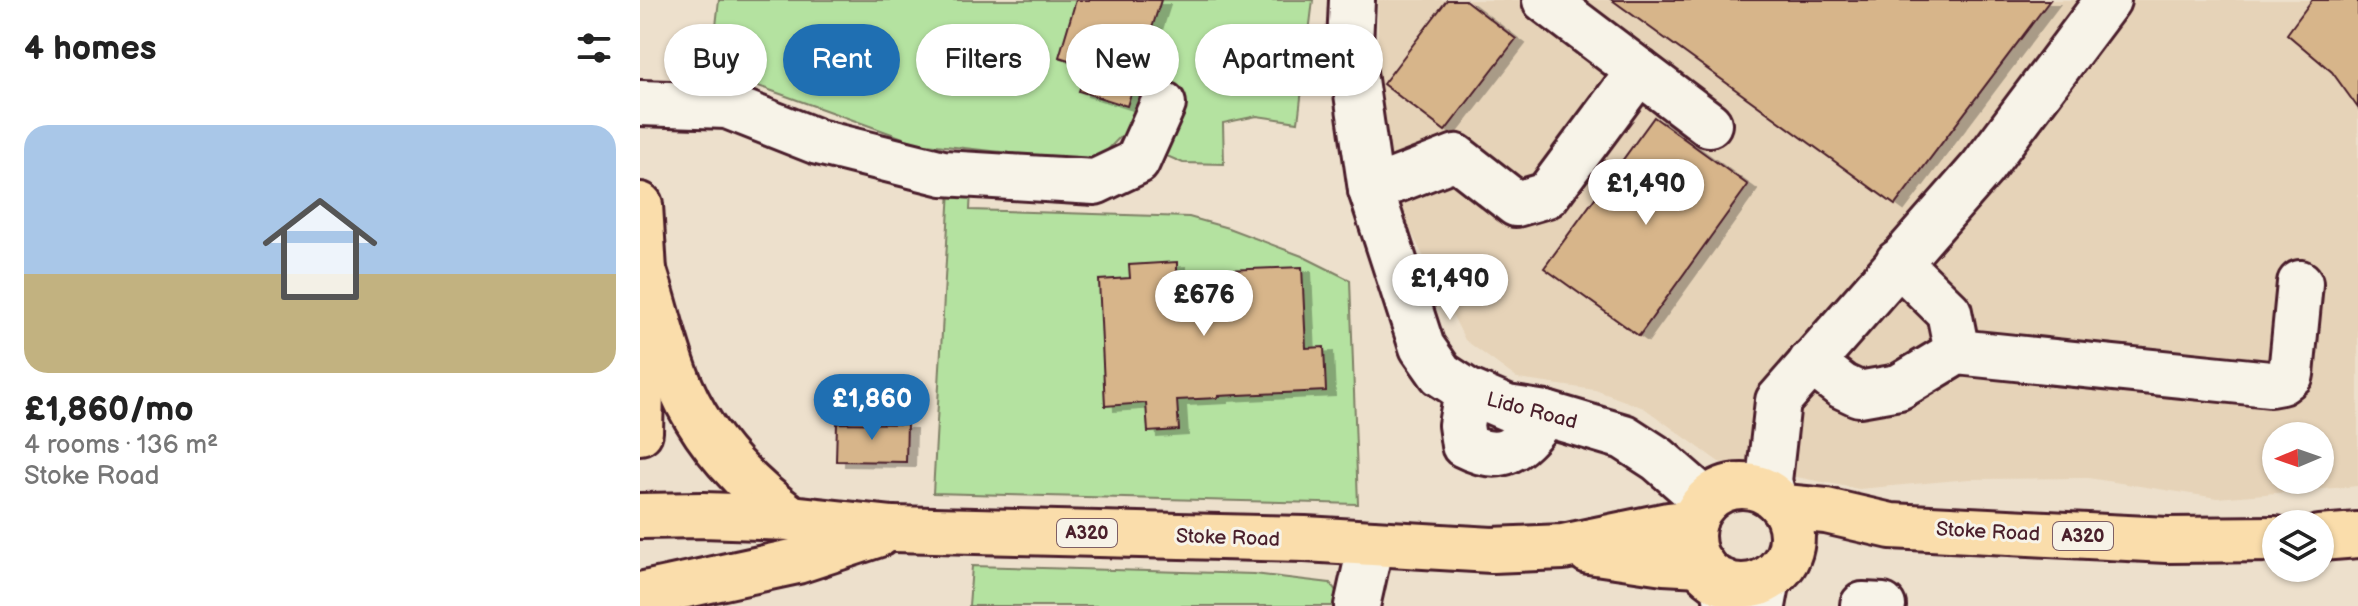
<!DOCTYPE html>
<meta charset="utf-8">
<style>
:root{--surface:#fff;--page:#f6f6f6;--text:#222;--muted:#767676;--accent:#1f6fb2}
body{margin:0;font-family:"Balsamiq Sans",sans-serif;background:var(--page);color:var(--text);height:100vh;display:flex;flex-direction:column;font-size:30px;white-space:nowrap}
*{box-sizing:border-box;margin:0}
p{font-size:26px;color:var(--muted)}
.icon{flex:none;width:44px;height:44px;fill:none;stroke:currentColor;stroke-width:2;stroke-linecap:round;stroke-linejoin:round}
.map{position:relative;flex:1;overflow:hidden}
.sheet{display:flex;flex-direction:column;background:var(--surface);width:640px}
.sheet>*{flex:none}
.hud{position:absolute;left:24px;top:24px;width:760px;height:72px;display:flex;gap:16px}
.needle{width:52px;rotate:268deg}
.tools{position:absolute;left:1622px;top:422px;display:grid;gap:16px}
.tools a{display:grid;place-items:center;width:72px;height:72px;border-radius:50%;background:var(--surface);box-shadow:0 2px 6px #0004;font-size:40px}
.price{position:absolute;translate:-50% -68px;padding:0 18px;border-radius:28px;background:#fff;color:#222;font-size:26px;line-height:52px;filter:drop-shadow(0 2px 4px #0008)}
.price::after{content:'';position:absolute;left:50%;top:48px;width:24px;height:18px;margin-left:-12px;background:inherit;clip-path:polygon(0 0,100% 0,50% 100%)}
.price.on{background:var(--accent);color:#fff}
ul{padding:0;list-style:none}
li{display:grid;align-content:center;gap:16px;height:424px;padding:0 24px}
li span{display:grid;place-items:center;height:248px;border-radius:24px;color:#555}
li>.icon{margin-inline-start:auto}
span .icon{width:144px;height:144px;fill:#fffc;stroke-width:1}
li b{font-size:34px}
h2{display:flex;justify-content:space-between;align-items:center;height:96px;padding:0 24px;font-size:34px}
.tag{padding:0 28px;border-radius:36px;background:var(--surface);box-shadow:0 2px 6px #0004;font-size:28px;line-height:72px}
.tag.on{background:var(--accent);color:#fff}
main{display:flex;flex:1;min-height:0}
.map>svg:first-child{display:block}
.built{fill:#e6d3b8;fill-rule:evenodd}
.green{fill:#b4e2a0;stroke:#7f8066;stroke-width:2}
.building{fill:#d7b58a;stroke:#4a1f2b;stroke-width:2;filter:url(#shadow)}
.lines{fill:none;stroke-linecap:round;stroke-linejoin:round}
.minor-casing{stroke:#4a1f2b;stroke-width:50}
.major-casing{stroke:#4a1f2b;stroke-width:50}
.minor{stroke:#f7f3e8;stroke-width:44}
.major{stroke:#faddab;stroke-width:44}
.labels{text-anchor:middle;stroke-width:6;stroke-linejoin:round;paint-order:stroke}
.shield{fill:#f7f3e8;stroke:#7e5f64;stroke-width:2}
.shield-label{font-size:18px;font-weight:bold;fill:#4a1f2b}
.street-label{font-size:20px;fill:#4a1f2b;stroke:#f7f3e8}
</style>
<main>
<section class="sheet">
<h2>4 homes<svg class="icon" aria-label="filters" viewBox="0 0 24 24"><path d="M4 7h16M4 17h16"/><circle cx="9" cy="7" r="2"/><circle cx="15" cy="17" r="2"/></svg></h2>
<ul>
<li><span style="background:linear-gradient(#a9c7e8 60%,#c2b280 0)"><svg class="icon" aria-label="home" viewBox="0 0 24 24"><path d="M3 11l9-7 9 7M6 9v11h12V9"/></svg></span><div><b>£1,860/mo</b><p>4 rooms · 136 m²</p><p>Stoke Road</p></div></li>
</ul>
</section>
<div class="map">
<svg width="1718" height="606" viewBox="0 0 1718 606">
<defs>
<filter id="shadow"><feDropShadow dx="9" dy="5" stdDeviation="0" flood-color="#0004"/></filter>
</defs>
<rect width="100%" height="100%" fill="#ede0cc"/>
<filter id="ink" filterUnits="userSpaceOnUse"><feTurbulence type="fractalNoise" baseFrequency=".0125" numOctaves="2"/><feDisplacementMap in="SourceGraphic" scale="16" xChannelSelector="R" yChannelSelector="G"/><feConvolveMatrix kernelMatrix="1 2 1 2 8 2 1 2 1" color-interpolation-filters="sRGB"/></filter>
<g filter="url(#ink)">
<path class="built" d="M 738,0 L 1718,0 L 1718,486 L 1577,498 L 1448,478 L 1329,479 L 1219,489 L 1079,462 L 1004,408 L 955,390 L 878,379 L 825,340 L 749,187 L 738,83 ZM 1636,436 L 1680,436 L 1680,480 L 1636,480 Z"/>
<g class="green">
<path d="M 79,0 L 673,0 L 658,122 L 617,116 L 583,123 L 584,164 L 543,163 L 481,136 L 456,162 L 277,143 L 71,69 Z"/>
<path d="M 310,189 L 331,190 L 330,210 L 549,217 L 588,228 L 662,256 L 710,280 L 718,504 L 293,493 Z"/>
<path d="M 332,566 L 614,574 L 690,583 L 696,591 L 693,606 L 329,606 Z"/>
</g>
<g class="building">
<path d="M 436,0 L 521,0 L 487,106 L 439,91 L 448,66 L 419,57 Z"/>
<path d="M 807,0 L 825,0 L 876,39 L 805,131 L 743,84 Z"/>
<path d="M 972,0 L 1410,0 L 1255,205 Z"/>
<path d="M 1672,0 L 1718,0 L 1718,108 L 1692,72 L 1647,34 Z"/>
<path d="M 1014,117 L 1108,185 L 999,336 L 904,268 Z"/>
<path d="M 537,262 L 537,272 L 662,267 L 666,348 L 684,347 L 686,391 L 578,396 L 578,398 L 537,400 L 539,430 L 508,432 L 506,403 L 465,406 L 459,280 L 490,278 L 489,265 Z"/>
<path d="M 197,423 L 267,424 L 266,462 L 196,461 Z"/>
</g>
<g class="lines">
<defs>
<g id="minor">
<path d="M 712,0 L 710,45 L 731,190 L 782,347 L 801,374 L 827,391 L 867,408 L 906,414 L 984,437 L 1018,459 L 1066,501"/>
<path d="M 905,0 L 1069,124"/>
<path d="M 0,103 L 87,106 L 178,142 L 303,173 L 455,182 L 497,162 L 523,104"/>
<path d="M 731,190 L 816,157 L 876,204 L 907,195 L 999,71"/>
<path d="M 1258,262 L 1309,312 L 1317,352"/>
<path d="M 1171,362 L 1202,386 L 1219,394 L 1259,387 L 1317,352 L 1630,384 L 1641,382 L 1651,374 L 1660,283"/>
<path d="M 827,391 L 821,425 L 824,445 C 867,467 880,444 906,414"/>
<path d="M 1133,495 L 1129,481 L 1138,401 L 1342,168 L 1468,0"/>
<path d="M 1084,582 L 1087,606"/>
<path d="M 1223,605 L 1243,606"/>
<path d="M 717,606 L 731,543"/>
<path d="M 1123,606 L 1128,579"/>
</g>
<g id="major">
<path d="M 0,205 L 4,271 L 0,432"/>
<path d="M 4,271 C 17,310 25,351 41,388 C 64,441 105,484 151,518"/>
<circle cx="1102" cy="536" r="50"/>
<path d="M 1144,507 L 1186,511 L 1251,526 L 1527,540 L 1636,539"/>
<path d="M 0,516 L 63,515 L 151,518 L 253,529 L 665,539 L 852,550 L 923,547 L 1028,525 L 1054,522"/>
<path d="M 1680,538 L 1718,535"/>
<path d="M 949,551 L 1024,562 L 1061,564"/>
<path d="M 0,595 L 157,561 L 239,534"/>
</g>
</defs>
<use href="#minor" class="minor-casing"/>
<use href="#major" class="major-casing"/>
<use href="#minor" class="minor"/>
<use href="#major" class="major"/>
</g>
</g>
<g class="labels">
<g class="shield">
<rect x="417" y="519" width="60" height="28" rx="6"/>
<rect x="1413" y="522" width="60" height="28" rx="6"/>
</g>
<g class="shield-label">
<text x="447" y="539">A320</text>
<text x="1443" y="542">A320</text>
</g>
<g class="street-label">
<text transform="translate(892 410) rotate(15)" y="7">Lido Road</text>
<text transform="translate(1348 531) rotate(3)" y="7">Stoke Road</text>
<text transform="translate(588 537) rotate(2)" y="7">Stoke Road</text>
</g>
</g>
</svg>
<div class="tools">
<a><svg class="needle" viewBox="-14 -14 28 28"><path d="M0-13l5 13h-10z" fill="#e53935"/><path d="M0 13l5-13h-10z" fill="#767676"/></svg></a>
<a><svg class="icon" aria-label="layers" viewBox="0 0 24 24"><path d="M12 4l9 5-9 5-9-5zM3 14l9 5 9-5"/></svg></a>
</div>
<b class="price" style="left:1006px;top:227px">£1,490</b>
<b class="price" style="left:810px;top:322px">£1,490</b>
<b class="price" style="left:564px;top:338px">£676</b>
<b class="price on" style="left:232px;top:442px">£1,860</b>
<div class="hud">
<a class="tag">Buy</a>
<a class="tag on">Rent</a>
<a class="tag">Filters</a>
<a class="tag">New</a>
<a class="tag">Apartment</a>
</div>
</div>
</main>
